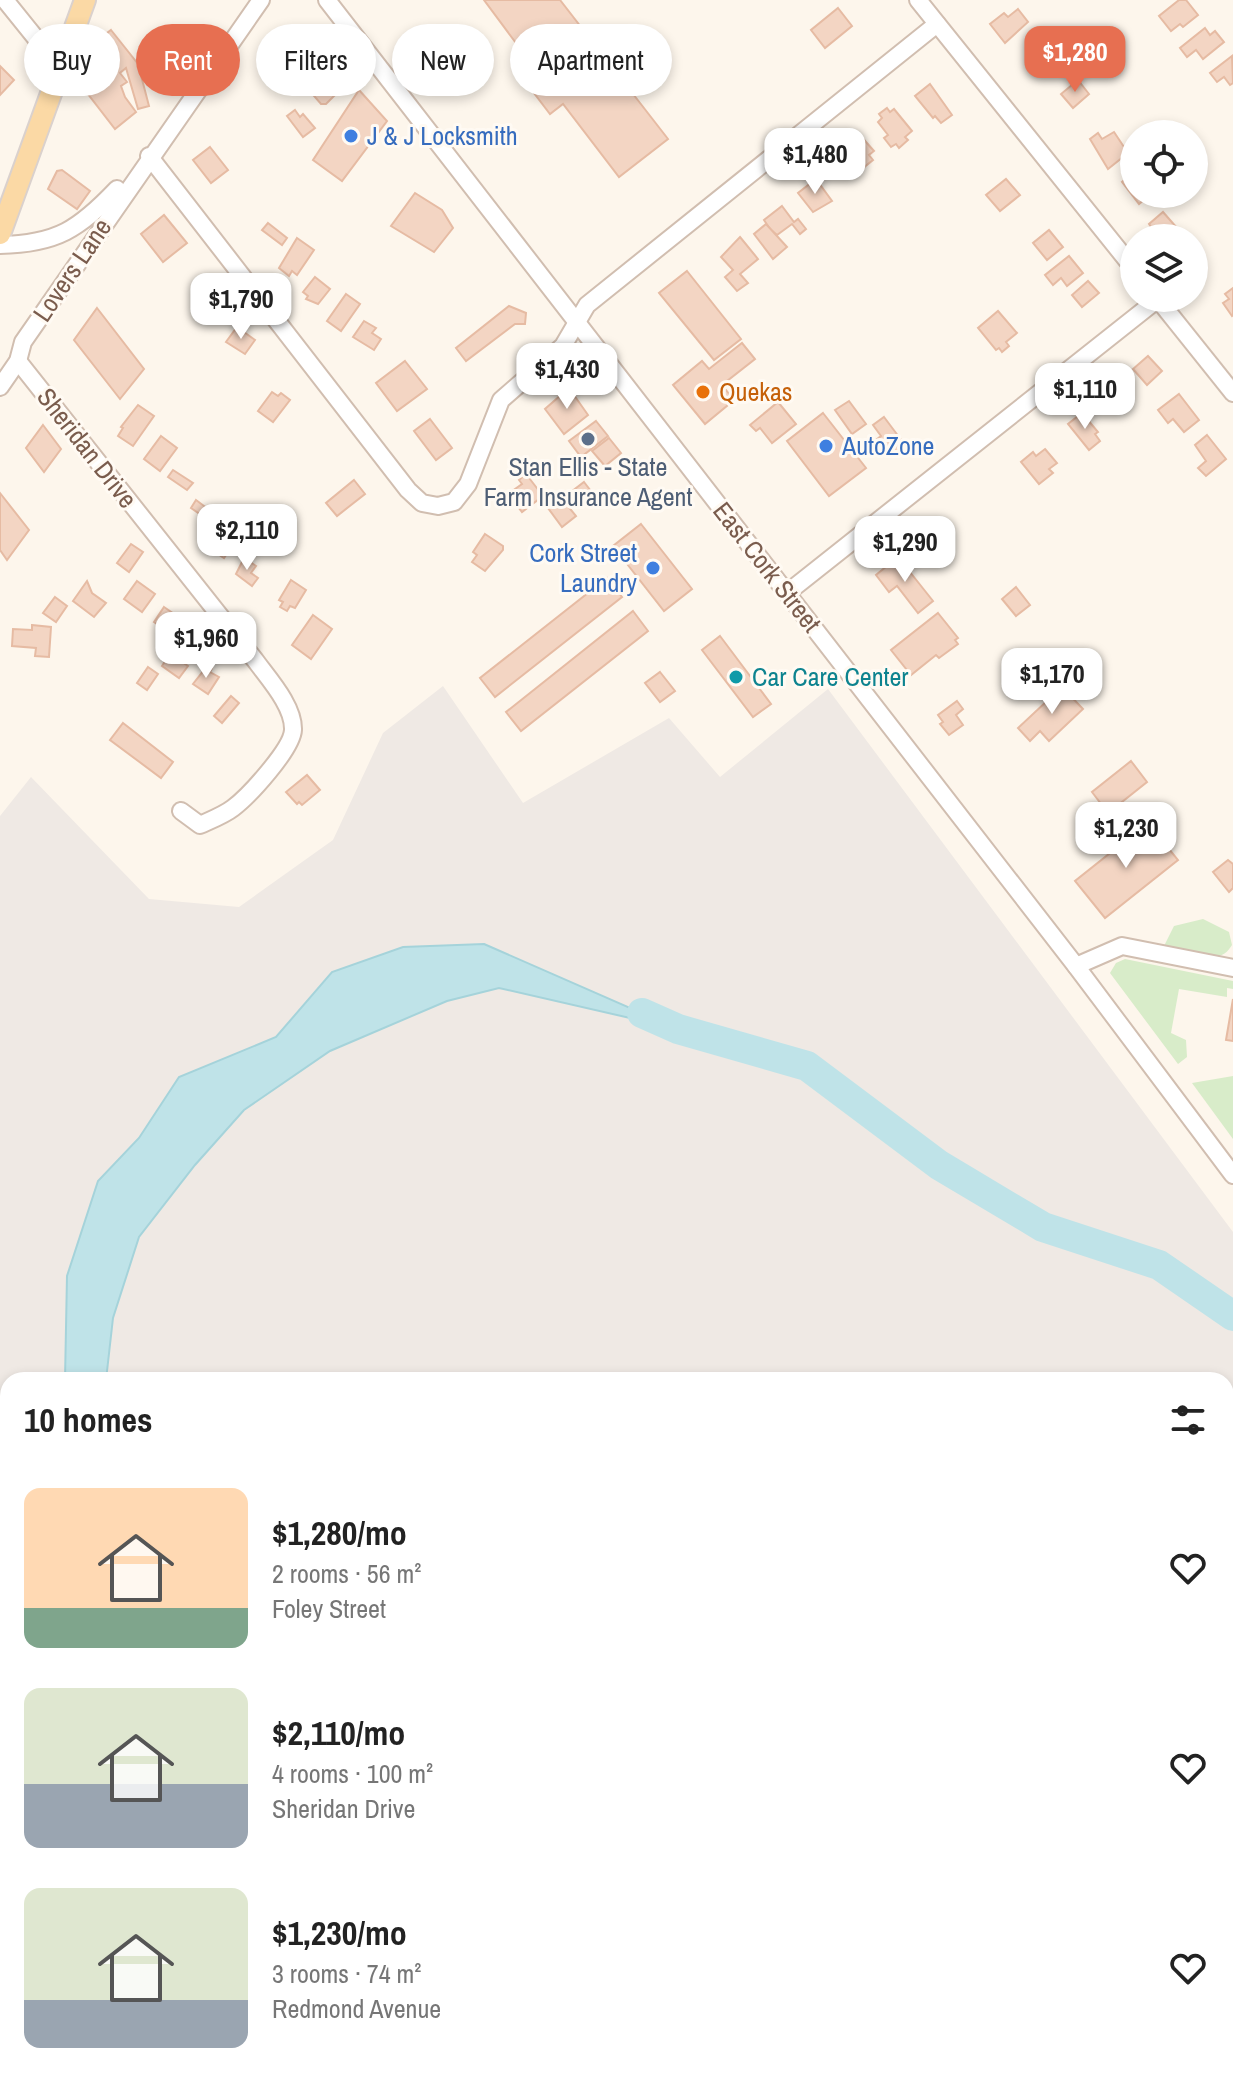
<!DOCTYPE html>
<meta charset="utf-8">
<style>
:root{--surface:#fff;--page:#f2f2f2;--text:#222;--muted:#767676;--accent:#e76f51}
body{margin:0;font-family:"Archivo Narrow",sans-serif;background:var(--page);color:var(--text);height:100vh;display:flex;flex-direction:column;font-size:30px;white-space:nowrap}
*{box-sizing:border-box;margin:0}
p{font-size:26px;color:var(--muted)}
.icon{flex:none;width:44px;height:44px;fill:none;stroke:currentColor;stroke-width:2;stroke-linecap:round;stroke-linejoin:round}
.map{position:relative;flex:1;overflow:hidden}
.sheet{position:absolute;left:0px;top:1372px;width:1234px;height:712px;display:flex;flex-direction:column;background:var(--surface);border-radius:24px 24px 0 0;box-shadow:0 4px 12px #0003}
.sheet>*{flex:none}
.top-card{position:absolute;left:24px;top:24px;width:800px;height:72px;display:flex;gap:16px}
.fabs{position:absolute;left:1120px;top:120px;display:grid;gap:16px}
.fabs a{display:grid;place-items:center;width:88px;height:88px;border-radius:50%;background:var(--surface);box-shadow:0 4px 12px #0003;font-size:40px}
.price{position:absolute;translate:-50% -68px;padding:0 18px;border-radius:16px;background:#fff;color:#222;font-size:26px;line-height:52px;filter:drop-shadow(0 2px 4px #0008)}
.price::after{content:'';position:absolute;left:50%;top:48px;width:24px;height:18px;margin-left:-12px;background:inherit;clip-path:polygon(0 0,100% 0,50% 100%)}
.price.selected{background:var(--accent);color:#fff}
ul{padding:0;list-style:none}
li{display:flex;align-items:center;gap:24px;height:200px;padding:0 24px}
li span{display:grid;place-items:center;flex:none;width:224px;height:160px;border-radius:16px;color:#555}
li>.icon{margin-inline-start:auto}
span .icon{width:96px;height:96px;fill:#fffc;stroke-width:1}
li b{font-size:34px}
h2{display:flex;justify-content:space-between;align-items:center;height:96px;padding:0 24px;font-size:34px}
.chip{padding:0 28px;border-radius:36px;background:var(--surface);box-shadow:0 4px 12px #0003;font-size:28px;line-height:72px}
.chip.selected{background:var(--accent);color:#fff}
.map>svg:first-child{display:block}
.industrial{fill:#efe9e4}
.green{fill:#d8ecc9}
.water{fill:#bfe3e8;stroke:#a5d3da;stroke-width:2}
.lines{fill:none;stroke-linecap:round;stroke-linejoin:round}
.river{stroke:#bfe3e8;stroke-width:30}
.building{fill:#f3d5c3;stroke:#e6bba3;stroke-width:2}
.minor-casing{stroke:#d1beb0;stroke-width:20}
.major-casing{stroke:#dad1cd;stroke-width:24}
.minor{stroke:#fff;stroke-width:16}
.major{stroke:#fbd9a5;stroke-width:20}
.shop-dot{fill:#3f7fe0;stroke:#fffaf3;stroke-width:3}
.food-dot{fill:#e8710a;stroke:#fffaf3;stroke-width:3}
.service-dot{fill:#5c6f8a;stroke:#fffaf3;stroke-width:3}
.culture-dot{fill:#0f9aa8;stroke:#fffaf3;stroke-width:3}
.labels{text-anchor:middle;stroke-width:6;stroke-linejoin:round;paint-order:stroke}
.shop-label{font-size:26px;fill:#366cbe;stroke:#fffaf3;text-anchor:start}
.street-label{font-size:26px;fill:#7a5c4d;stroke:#fffaf3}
.food-label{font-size:26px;fill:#c56008;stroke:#fffaf3;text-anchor:start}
.service-label{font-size:26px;fill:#4e5e75;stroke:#fffaf3}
.culture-label{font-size:26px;fill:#0d838f;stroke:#fffaf3;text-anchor:start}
</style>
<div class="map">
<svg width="1233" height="2084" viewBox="0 0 1233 2084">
<rect width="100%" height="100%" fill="#fdf6ec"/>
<g class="industrial">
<path d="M 443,686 L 523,803 L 669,718 L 720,777 L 828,689 L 1233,1232 L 1233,2055 L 1226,2063 L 1226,1380 L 8,1380 L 8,2003 L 0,1972 L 0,816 L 31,777 L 149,899 L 239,907 L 333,840 L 383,733 Z"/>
<path d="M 27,2076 L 1215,2076 L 1208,2084 L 29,2084 Z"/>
</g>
<g class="green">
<path d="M 1203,919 L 1229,932 L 1232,945 C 1227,953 1222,957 1212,956 L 1164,946 L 1174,926 Z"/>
<path d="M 1125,959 L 1233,981 L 1233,989 L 1227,988 L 1227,997 L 1179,989 L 1171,1033 L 1186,1040 L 1187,1057 L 1178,1064 L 1110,973 L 1116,963 Z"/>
<path d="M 1233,1076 L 1233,1139 L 1192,1083 Z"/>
</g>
<g class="water">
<path d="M 484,944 L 678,1029 L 499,988 L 447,1001 L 330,1051 L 244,1110 L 195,1165 L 139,1237 L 113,1318 L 106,1380 L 65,1380 L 67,1276 L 98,1181 L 139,1138 L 179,1077 L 276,1037 L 332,972 L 403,947 Z"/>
<path d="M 8,1496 L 8,1648 C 0,1617 3,1532 8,1496 Z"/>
</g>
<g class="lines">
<path class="river" d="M 642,1013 L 678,1029 L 807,1066 L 939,1165 L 1043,1227 L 1159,1265 L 1233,1316"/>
</g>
<g class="building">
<path d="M 484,0 L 560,0 L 668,139 L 619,177 L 563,104 L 550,114 L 524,80 L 536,70 Z"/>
<path d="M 1179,0 L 1186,0 L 1198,15 L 1183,27 L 1180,24 L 1171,31 L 1159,16 Z"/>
<path d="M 838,8 L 852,26 L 825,48 L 811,30 Z"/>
<path d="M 1018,9 L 1028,22 L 1005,43 L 990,24 L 1004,13 L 1008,17 Z"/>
<path d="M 1205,28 L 1210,35 L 1215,31 L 1224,42 L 1203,59 L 1196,50 L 1187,57 L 1180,48 Z"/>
<path d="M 111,30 L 138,64 L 149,106 L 138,109 L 126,68 L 120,73 L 127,82 L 121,86 L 125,97 L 136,112 L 115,129 L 81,85 L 89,66 L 97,60 L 94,55 L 108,44 L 103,36 Z"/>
<path d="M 309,38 L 345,85 L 326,104 L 321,104 L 308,89 L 285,57 Z"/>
<path d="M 1232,56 L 1233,83 L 1230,85 L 1224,77 L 1217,82 L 1210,73 Z"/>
<path d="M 0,66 L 14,80 L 0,95 Z"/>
<path d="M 1078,80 L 1089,94 L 1073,108 L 1061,94 Z"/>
<path d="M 930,84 L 952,115 L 941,123 L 935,116 L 933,118 L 915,96 Z"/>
<path d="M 359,90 L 387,121 L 342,181 L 313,160 Z"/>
<path d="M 887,108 L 890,112 L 894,109 L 912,131 L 905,137 L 908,140 L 899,148 L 896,144 L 891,147 L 884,138 L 888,135 L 878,122 L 882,118 L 879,114 Z"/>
<path d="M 295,110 L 300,117 L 303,114 L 315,128 L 303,137 L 287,116 Z"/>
<path d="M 1114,132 L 1128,153 L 1108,169 L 1090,139 L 1098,133 L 1102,139 Z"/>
<path d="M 858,133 L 874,151 L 869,155 L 873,160 L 863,168 L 844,145 Z"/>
<path d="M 210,147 L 228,170 L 211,183 L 193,160 Z"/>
<path d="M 62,170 L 90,191 L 77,209 L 48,189 L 57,171 Z"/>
<path d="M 1134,172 L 1134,194 L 1151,194 L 1139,204 L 1122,182 Z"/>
<path d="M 816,179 L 832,201 L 813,212 L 798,193 Z"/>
<path d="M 1006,179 L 1020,195 L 1000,211 L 986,195 Z"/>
<path d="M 415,193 L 442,210 L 453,228 L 434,252 L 391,226 Z"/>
<path d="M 782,206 L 794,222 L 798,219 L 806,229 L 800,234 L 792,224 L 777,235 L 770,229 L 764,220 Z"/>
<path d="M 1163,212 L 1177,228 L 1165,238 L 1157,236 L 1149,224 Z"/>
<path d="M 164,215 L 187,243 L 163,262 L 141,234 Z"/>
<path d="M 268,223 L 287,238 L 282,245 L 262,230 Z"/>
<path d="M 766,224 L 787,247 L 773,259 L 754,234 Z"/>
<path d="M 1049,230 L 1063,247 L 1047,260 L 1033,243 Z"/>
<path d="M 740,237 L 758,259 L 740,274 L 748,283 L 737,291 L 725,277 L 733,270 L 721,257 Z"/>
<path d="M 297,238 L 314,250 L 297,275 L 292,271 L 289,276 L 279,268 Z"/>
<path d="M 1069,256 L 1083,273 L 1067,286 L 1061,278 L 1053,285 L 1045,275 Z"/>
<path d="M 687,271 L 741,339 L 714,360 L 659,293 Z"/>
<path d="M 315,277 L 330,289 L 318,304 L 306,299 L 308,296 L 303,292 Z"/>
<path d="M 1088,281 L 1099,293 L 1082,307 L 1072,295 Z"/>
<path d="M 1233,288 L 1233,315 L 1232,316 L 1223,303 L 1229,299 L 1225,294 Z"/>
<path d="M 346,294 L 360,304 L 341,331 L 327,321 Z"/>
<path d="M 509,306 L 526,313 L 525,324 L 515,324 L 466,361 L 456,348 Z"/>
<path d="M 97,308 L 144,369 L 120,399 L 74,340 Z"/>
<path d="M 998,311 L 1017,333 L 1006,342 L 1009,346 L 1002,352 L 999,348 L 996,350 L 978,328 Z"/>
<path d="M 364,321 L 376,328 L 372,333 L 381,339 L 374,350 L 353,337 Z"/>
<path d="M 237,327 L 255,340 L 245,354 L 226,342 Z"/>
<path d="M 742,343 L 755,359 L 722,385 L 734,400 L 705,424 L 673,385 L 702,361 L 709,369 Z"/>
<path d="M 1148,356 L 1162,371 L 1147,385 L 1133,369 Z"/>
<path d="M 405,361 L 427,389 L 397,411 L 376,383 Z"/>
<path d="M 569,388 L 588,415 L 564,434 L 545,409 Z"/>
<path d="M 272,392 L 278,396 L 281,393 L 290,400 L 273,422 L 258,411 Z"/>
<path d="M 1179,394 L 1199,420 L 1184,432 L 1173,419 L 1168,423 L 1158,410 Z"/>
<path d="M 849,401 L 866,424 L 852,434 L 835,410 Z"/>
<path d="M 778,402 L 796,424 L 772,443 L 760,428 L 756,431 L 750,425 Z"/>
<path d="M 138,405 L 154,416 L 133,446 L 118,436 L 123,428 L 121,427 Z"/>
<path d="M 823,413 L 866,468 L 829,496 L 787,441 Z"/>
<path d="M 1082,413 L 1098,432 L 1095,434 L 1100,441 L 1089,450 L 1068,424 Z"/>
<path d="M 884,417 L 905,445 L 896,452 L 892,447 L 882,454 L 873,442 L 881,436 L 873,425 Z"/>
<path d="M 430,419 L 452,448 L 436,460 L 414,431 Z"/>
<path d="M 596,421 L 608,436 L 581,457 L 569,441 Z"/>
<path d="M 43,425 L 61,449 L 44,472 L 26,448 Z"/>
<path d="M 1207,435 L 1226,459 L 1206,476 L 1198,468 L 1206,461 L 1195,445 Z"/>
<path d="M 161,436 L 177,448 L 160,471 L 144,459 Z"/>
<path d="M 609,438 L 621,453 L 605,466 L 592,451 Z"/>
<path d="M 1045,449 L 1057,463 L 1049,469 L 1053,473 L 1039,484 L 1021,462 L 1033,452 L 1036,456 Z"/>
<path d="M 173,470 L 193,483 L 187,490 L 168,477 Z"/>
<path d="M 526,474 L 543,496 L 522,512 L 508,494 L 522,484 L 519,480 Z"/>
<path d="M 354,480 L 365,494 L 337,516 L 326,503 Z"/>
<path d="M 584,482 L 594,495 L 581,505 L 571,492 Z"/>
<path d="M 0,493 L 29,530 L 7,560 L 0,550 Z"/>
<path d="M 558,494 L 576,516 L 562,527 L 545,504 Z"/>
<path d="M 196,500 L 212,512 L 207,519 L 191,508 Z"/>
<path d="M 226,523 L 234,529 L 230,536 L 236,540 L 224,558 L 209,548 Z"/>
<path d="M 641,524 L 692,589 L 664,611 L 613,546 Z"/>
<path d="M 485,534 L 503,546 L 503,550 L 485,571 L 472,562 L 477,555 L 473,552 Z"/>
<path d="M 131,544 L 143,552 L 129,572 L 117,563 Z"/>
<path d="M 898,557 L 933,601 L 918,613 L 897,586 L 889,592 L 876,575 Z"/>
<path d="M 244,558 L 256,566 L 251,573 L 258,578 L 252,586 L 236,574 Z"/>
<path d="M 607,578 L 622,597 L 495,697 L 480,678 Z"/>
<path d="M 291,580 L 306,590 L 295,608 L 290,606 L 287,611 L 280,607 L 283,602 L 279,600 Z"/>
<path d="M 87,581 L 92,593 L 106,603 L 94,617 L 73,601 Z"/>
<path d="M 137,581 L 155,594 L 142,612 L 124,599 Z"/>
<path d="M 1016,587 L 1030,605 L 1016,616 L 1002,599 Z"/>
<path d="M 55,597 L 67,606 L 56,622 L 43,613 Z"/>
<path d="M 164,607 L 180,618 L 170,633 L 154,622 Z"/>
<path d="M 633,611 L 648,631 L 521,731 L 506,712 Z"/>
<path d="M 938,613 L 958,638 L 955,640 L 958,644 L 939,658 L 936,655 L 911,675 L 891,650 Z"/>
<path d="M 313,615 L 332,629 L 311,659 L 292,645 Z"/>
<path d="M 32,625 L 51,627 L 49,657 L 35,656 L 36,648 L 12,646 L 13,629 L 32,630 Z"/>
<path d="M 720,636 L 771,704 L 753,717 L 702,650 Z"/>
<path d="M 170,654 L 188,666 L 179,678 L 162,666 Z"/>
<path d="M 208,665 L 212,668 L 210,672 L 219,677 L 208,694 L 193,684 Z"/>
<path d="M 148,667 L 158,674 L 147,690 L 137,683 Z"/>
<path d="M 660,672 L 675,691 L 660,702 L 645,683 Z"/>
<path d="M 1062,687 L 1083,709 L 1049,741 L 1040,731 L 1030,741 L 1018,728 Z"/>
<path d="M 231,696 L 239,703 L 222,723 L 214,716 Z"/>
<path d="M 957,701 L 963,709 L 956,715 L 963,725 L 949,735 L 940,724 L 943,722 L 938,715 Z"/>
<path d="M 123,723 L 173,762 L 161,778 L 110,740 Z"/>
<path d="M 1131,761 L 1147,782 L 1108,813 L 1092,792 Z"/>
<path d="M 307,775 L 320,790 L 302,805 L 299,802 L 297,804 L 286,792 Z"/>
<path d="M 1148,823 L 1178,860 L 1105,918 L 1075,881 Z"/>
<path d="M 1228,860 L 1233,864 L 1233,888 L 1229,892 L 1213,872 Z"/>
<path d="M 1233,999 L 1233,1041 L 1226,1040 Z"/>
</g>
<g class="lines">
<defs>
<g id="minor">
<path d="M 5,0 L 59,67"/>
<path d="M 327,0 L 1076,966 L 1233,1175"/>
<path d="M 918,0 L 1134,269"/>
<path d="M 149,156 L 408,490 L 422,503 L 438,506 L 454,502 L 468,484 L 501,400 L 563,346 L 587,305 L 937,24"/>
<path d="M 0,245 C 57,244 79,229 117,189"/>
<path d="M 1157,298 L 1233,393"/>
<path d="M 18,361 L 255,660 C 268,678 294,706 293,730 C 292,749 249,796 233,808 C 224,815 211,820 200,825 L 181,811"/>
<path d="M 0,387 L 18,361 L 23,342 L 261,0"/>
<path d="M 787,593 L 1158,299"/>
<path d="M 1076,966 L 1122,946 L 1233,968"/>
</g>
<path id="major" d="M 0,234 L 85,0"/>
</defs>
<use href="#minor" class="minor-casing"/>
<use href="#major" class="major-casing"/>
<use href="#minor" class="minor"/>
<use href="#major" class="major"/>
</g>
<g class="shop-dot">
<circle cx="351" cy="136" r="8"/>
<circle cx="826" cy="446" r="8"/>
<circle cx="653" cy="568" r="8"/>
</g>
<circle class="food-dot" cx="703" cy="392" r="8"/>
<circle class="service-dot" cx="588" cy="439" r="8"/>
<circle class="culture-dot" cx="736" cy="677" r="8"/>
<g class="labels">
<g class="shop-label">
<text x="367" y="145">J &amp; J Locksmith</text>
<text x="842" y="455">AutoZone</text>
<text x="637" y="562" text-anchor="end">Cork Street<tspan x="637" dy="30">Laundry</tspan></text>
</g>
<g class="street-label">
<text transform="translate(72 270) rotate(-56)" y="9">Lovers Lane</text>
<text transform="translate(87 448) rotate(52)" y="9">Sheridan Drive</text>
<text transform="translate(767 567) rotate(52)" y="9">East Cork Street</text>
</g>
<g class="food-label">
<text x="719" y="401">Quekas</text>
</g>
<g class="service-label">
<text x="588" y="476">Stan Ellis - State<tspan x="588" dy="30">Farm Insurance Agent</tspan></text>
</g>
<g class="culture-label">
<text x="752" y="686">Car Care Center</text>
</g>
</g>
</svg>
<div class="fabs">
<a><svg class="icon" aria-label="locate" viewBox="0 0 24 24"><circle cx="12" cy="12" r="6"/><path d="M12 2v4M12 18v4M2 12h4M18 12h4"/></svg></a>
<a><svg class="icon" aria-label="layers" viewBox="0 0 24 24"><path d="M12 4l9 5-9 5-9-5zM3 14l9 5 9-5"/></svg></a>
</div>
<b class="price selected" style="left:1075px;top:94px">$1,280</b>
<b class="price" style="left:815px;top:196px">$1,480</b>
<b class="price" style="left:241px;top:341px">$1,790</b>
<b class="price" style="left:567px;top:411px">$1,430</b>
<b class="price" style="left:1085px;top:431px">$1,110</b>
<b class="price" style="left:247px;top:572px">$2,110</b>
<b class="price" style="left:905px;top:584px">$1,290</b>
<b class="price" style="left:206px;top:680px">$1,960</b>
<b class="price" style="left:1052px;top:716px">$1,170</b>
<b class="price" style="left:1126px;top:870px">$1,230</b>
<div class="top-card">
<a class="chip">Buy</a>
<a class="chip selected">Rent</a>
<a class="chip">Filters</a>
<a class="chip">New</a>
<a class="chip">Apartment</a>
</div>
<section class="sheet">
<h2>10 homes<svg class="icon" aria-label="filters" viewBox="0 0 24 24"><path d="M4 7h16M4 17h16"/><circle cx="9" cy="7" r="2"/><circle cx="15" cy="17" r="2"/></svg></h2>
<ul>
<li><span style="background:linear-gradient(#ffd9b3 75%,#7fa58c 0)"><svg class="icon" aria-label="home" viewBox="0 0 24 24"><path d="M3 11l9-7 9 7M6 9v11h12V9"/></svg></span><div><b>$1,280/mo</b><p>2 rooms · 56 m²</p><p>Foley Street</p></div><svg class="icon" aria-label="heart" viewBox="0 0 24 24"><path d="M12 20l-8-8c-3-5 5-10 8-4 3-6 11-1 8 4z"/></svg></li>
<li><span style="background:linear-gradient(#dfe7d0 60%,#9aa5b1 0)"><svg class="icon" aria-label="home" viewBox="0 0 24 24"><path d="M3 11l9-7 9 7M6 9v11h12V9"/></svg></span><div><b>$2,110/mo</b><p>4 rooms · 100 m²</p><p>Sheridan Drive</p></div><svg class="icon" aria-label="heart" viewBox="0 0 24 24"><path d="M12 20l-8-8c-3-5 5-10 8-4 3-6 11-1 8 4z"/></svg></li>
<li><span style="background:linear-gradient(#dfe7d0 70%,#9aa5b1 0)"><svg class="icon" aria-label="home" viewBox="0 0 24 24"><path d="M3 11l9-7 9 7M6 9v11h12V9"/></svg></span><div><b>$1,230/mo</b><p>3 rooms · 74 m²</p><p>Redmond Avenue</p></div><svg class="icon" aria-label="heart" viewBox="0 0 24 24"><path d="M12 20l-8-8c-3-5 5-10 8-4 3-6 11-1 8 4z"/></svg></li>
</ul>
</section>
</div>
